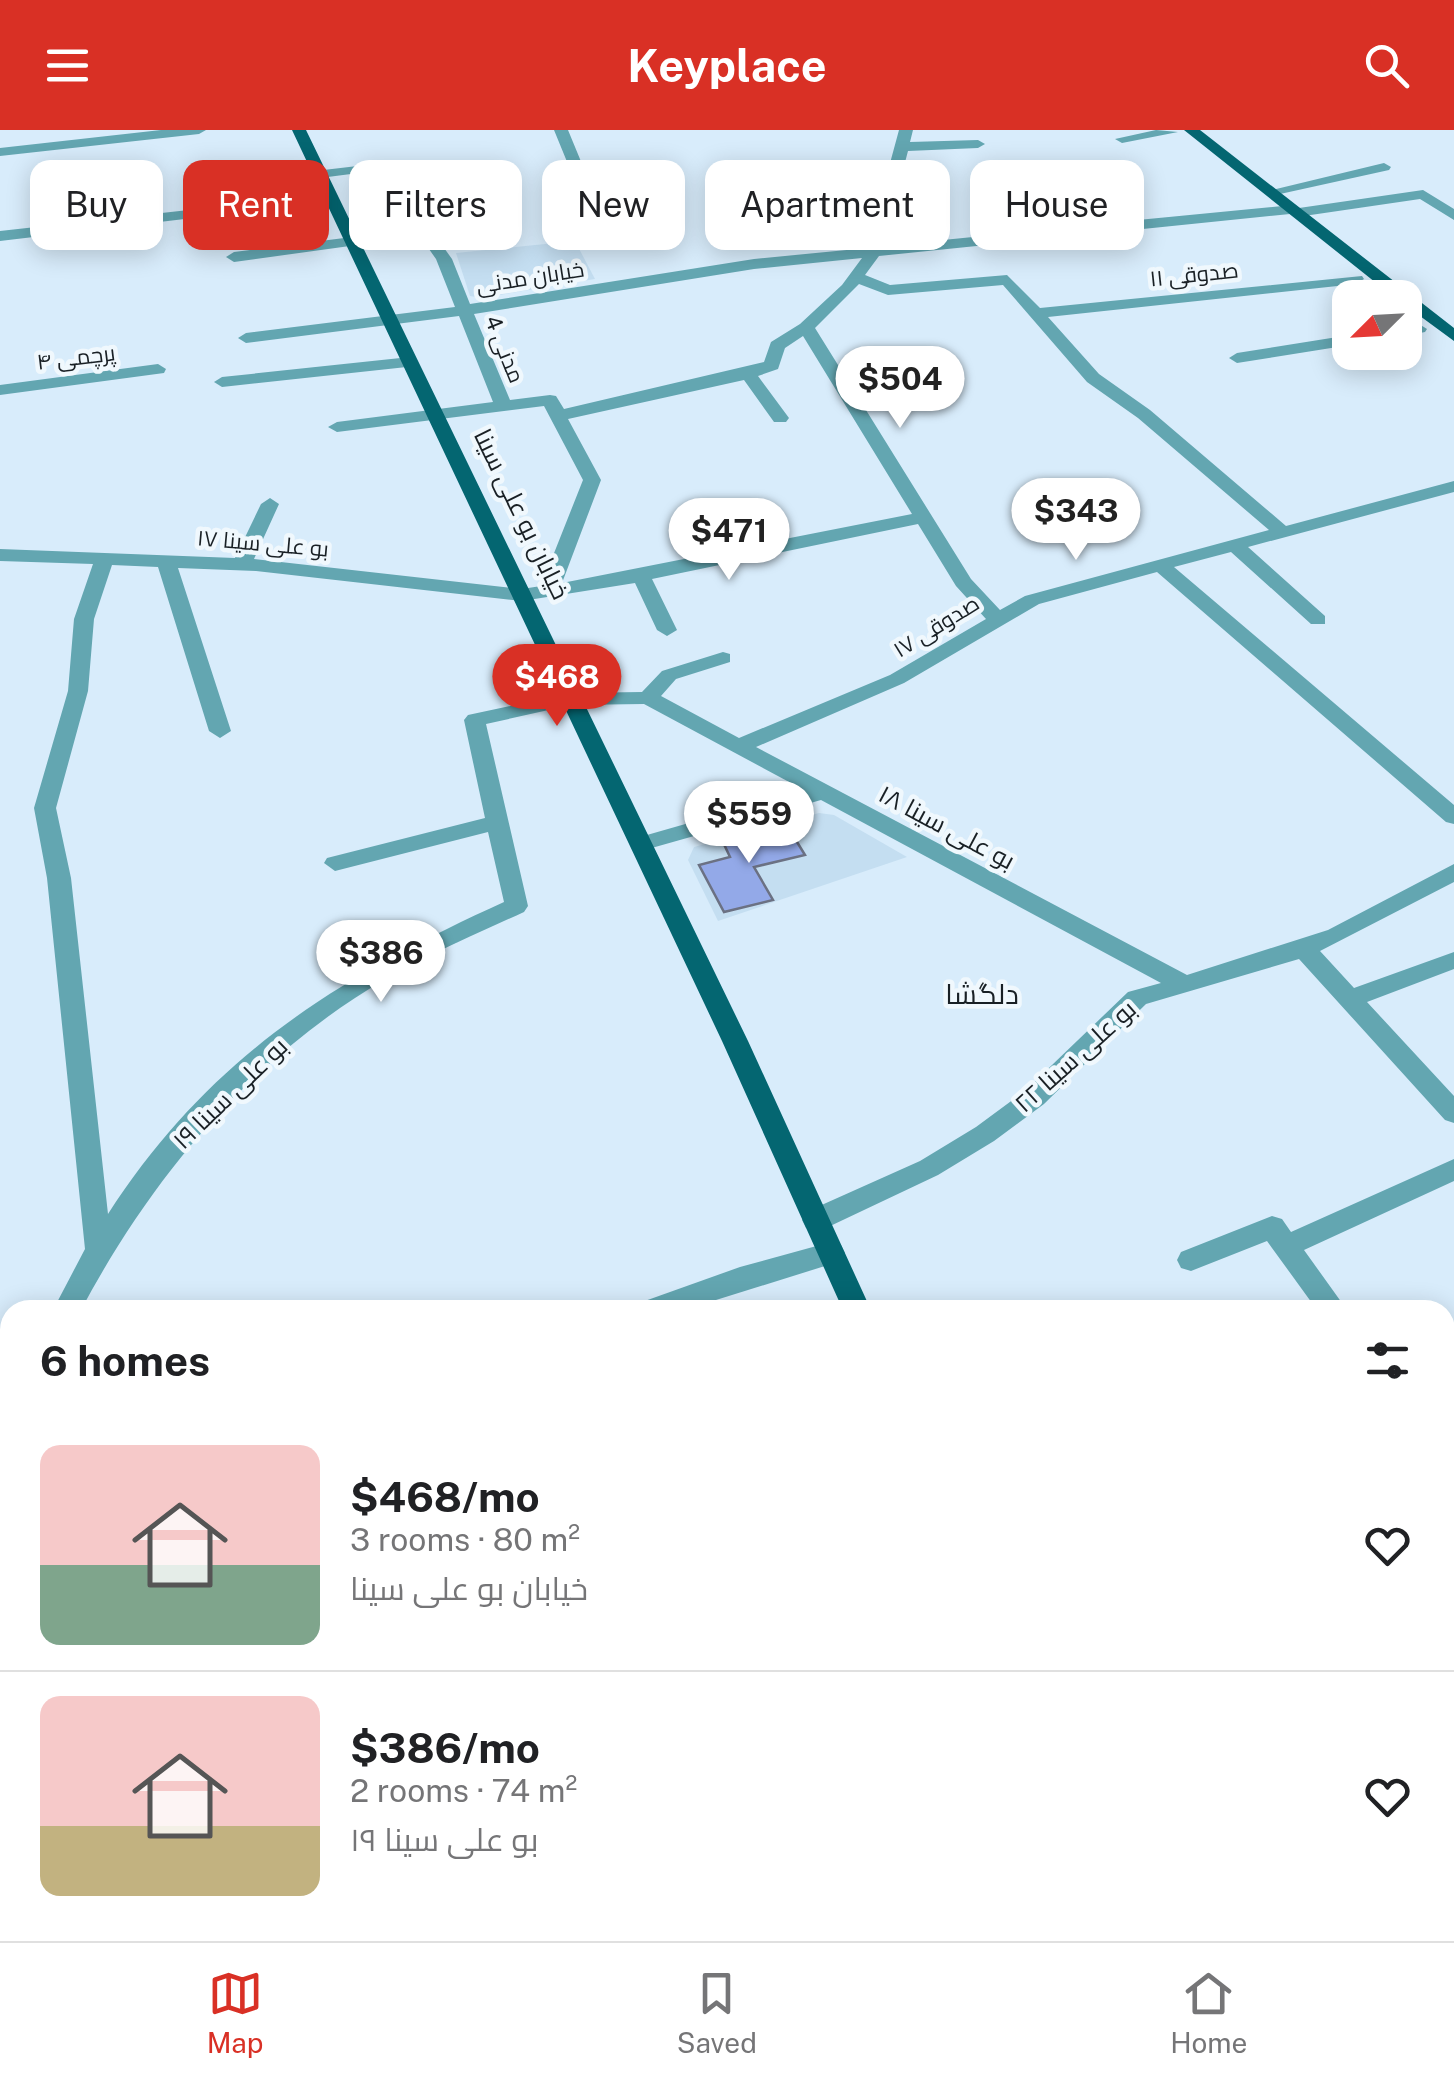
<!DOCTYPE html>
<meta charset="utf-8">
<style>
:root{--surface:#fff;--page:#f2f2f2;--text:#202124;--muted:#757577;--line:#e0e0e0;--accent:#d93025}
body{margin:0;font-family:"Public Sans",Cairo,sans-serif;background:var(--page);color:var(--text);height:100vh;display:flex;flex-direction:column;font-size:38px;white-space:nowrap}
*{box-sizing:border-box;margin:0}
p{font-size:32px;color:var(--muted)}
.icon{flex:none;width:55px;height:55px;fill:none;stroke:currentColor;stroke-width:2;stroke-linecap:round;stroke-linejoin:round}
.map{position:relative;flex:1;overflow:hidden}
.panel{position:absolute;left:0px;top:1170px;width:1455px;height:642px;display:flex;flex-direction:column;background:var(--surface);border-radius:30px 30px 0 0;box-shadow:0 5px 25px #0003}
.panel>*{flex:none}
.guide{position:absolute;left:30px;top:30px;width:1395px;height:90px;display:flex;gap:20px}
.needle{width:65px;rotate:246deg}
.controls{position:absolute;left:1332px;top:150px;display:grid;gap:20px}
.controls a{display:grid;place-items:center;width:90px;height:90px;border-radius:20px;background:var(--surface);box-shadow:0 5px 25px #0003;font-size:50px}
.price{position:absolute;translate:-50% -85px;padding:0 22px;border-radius:35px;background:#fff;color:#222;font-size:32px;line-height:65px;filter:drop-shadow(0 2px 5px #0008)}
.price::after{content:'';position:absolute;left:50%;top:60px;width:30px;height:22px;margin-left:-15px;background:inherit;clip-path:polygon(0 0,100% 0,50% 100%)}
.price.active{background:var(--accent);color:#fff}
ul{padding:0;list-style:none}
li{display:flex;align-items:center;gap:30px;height:250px;padding:0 40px}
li+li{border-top:2px solid var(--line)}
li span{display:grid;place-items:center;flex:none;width:280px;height:200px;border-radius:20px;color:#555}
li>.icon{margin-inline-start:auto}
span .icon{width:120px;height:120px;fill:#fffc;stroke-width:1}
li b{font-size:42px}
h2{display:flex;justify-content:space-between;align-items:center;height:120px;padding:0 40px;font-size:42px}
.chip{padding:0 35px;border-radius:20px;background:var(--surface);box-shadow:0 5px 25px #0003;font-size:35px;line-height:90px}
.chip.active{background:var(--accent);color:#fff}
header{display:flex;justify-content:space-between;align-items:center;height:130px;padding:0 40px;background:var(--accent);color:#fff;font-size:45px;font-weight:700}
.tab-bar{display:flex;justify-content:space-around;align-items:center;height:140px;border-top:2px solid var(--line);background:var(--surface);font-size:28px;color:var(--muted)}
.tab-bar a{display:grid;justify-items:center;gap:5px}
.tab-bar .active{color:var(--accent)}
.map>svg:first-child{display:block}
.built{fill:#c4def1}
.building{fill:#93a9e8;stroke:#6b7183;stroke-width:2.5}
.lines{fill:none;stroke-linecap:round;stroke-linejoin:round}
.minor{fill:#63a6b1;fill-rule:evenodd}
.major{fill:#046671;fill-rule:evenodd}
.labels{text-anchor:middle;stroke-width:9;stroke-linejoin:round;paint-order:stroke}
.far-street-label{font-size:22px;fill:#192025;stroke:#f0f8fd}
.street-label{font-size:25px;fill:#192025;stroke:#f0f8fd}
.neighbourhood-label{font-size:28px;fill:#192025;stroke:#f0f8fd}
</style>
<header><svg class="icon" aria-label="menu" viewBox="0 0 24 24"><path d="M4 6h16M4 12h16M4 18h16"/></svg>Keyplace<svg class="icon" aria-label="search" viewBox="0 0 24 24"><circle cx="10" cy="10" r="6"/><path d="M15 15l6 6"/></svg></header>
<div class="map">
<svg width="1454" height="1811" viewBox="0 0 1454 1811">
<rect width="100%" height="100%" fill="#d8ecfb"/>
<g class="built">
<path d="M 575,111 L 595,149 L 481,168 L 470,166 L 456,123 Z"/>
<path d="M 819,683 L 834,685 L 907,727 L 718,791 L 688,730 L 694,717 Z"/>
</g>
<path class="building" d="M 786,694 L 805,725 L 754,737 L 773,770 L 724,782 L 699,735 L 730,727 L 722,710 Z"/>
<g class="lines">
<g class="minor">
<path d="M 161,0 L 206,0 L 199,4 L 0,26 L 0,18 Z"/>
<path d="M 554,0 L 568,0 L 608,97 L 661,92 L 666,94 L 666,100 L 597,105 Z"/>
<path d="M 899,0 L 913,0 L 910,12 L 978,10 L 985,14 L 978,18 L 908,21 L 883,116 L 1092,95 L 1042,43 L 1040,40 L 1047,36 L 1107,93 L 1292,75 L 1299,78 L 1423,60 L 1454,79 L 1454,90 L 1420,69 L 1297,87 L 1290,84 L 879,126 L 865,145 L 890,155 L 1007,145 L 1040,178 L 1362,146 L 1364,149 L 1356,154 L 1048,187 L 1099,244 L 1150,280 L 1286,396 L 1454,351 L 1454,362 L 1248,417 L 1325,486 L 1325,494 L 1311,494 L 1231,422 L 1174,437 L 1454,675 L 1454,694 L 1446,692 L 1157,442 L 1039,474 L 904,553 L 756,617 L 1187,845 L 1328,800 L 1454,734 L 1454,752 L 1320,821 L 1354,858 L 1454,822 L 1454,839 L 1367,872 L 1454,966 L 1454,993 L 1445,990 L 1299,829 L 1146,874 L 1044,974 L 994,1011 L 938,1045 L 826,1098 L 816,1101 L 806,1098 L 802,1090 L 806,1082 L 920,1031 L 976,997 L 1026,960 L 1128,862 L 1161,853 L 821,670 L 641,721 L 633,719 L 630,714 L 633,709 L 804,660 L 644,574 L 571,575 L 486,594 L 528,776 L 524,782 C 467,808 408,833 355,868 C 236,946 147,1056 81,1180 L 53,1180 L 85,1119 L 47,748 L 34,678 L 68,561 L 74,489 L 93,434 L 0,431 L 0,419 L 235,428 L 261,374 L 270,368 L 279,374 L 254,429 L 522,459 L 541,456 L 583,350 L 544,276 L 337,302 L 328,297 L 337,292 L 493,272 L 459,186 L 246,213 L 238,208 L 246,203 L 455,177 L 436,129 L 374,41 L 320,48 L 315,47 L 315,41 L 383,33 L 452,129 L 470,174 L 754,129 L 867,118 ZM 862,128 L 842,155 L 800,194 L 771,212 L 764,232 L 564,279 L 556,266 L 550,265 L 510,270 L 474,184 L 754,139 ZM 859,154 L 888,165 L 1003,155 L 1087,252 L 1138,288 L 1269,400 L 1025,466 L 1000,480 L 971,449 L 815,198 ZM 803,206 L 912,384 L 562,453 L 601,350 L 568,289 L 744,250 L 774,292 L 786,292 L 789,288 L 758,246 L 778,239 L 785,218 ZM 918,394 L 956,456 L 986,489 L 890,545 L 739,608 L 661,566 L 676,549 L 730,532 L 730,524 L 723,522 L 662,541 L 642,562 L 571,563 L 468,585 L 464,590 L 485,688 L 327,728 L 324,733 L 335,741 L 488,702 L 504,772 C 337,848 210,926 108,1084 L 71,748 L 56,678 L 88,561 L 94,489 L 112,435 L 158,437 L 209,601 L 220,608 L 231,601 L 178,438 L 256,441 L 522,471 L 635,453 L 657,500 L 667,506 L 677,500 L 652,449 Z"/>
<path d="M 1156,0 L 1178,2 L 1122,13 L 1115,9 Z"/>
<path d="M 1384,33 L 1391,37 L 1389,40 L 1271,66 L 1264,62 Z"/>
<path d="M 331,64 L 336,65 L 336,71 L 0,111 L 0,101 Z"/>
<path d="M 352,107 L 357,109 L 357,115 L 234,132 L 226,127 L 234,122 Z"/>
<path d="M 1419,194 L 1427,199 L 1425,202 L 1405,206 L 1405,196 Z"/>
<path d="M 1350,205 L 1350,215 L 1237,233 L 1229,228 L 1237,223 Z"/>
<path d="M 410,227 L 418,232 L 416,236 L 222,257 L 214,252 L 222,247 Z"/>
<path d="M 158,234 L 166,239 L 164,243 L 0,265 L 0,255 Z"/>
<path d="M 1454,1029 L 1454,1051 L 1304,1120 L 1347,1180 L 1317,1180 L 1267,1111 L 1191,1141 L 1181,1138 L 1177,1130 L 1181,1122 L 1272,1086 L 1282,1089 L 1291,1102 Z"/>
<path d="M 831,1112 L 841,1115 L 845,1123 L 841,1131 L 684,1180 L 638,1180 L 642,1172 L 740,1137 Z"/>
<path d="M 10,1326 L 10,1388 L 0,1392 L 0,1329 Z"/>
<path d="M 10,1554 L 10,1586 L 0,1589 L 0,1557 Z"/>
<path d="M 889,1802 L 926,1802 L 929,1811 L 893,1811 Z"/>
</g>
<g class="major">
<path d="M 292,0 L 306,0 L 748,911 L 871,1180 L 843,1180 L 722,911 Z"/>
<path d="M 1184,0 L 1200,0 L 1454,198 L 1454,211 L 1405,175 L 1405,168 L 1395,168 Z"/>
<path d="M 1120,1802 L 1157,1802 L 1160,1811 L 1124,1811 Z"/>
</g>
</g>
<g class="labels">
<g class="far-street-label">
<text transform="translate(1194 144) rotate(-6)" y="8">صدوقی ۱۱</text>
<text transform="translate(530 147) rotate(-9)" y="8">خیابان مدنی</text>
<text transform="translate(505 219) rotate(68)" y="8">مدنی 4</text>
<text transform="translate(76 227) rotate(-7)" y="8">پرچمی ۴</text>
<text transform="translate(263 413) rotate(5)" y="8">بو علی سینا ۱۷</text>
<text transform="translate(936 496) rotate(-32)" y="8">صدوقی ۱۷</text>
</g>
<g class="street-label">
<text transform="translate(522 384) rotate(64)" y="9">خیابان بو علی سینا</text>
<text transform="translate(947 697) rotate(28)" y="9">بو علی سینا ۱۸</text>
<text transform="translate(1075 926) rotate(-42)" y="9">بو علی سینا ۲۲</text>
<text transform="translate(230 963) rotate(-44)" y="9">بو علی سینا ۱۹</text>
</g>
<g class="neighbourhood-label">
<text x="982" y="874">دلگشا</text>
</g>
</g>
</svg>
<div class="controls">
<a><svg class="needle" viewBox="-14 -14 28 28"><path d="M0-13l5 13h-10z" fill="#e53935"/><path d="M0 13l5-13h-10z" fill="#757577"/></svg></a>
</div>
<b class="price" style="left:900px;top:301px">$504</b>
<b class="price" style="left:1076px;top:433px">$343</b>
<b class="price" style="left:729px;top:453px">$471</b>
<b class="price active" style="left:557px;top:599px">$468</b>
<b class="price" style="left:749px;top:736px">$559</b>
<b class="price" style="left:381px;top:875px">$386</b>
<div class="guide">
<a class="chip">Buy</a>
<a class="chip active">Rent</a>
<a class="chip">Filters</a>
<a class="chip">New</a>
<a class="chip">Apartment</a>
<a class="chip">House</a>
</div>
<section class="panel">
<h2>6 homes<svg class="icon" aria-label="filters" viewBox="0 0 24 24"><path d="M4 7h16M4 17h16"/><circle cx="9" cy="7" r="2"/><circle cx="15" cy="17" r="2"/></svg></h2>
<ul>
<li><span style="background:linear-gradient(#f6c9c9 60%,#7fa58c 0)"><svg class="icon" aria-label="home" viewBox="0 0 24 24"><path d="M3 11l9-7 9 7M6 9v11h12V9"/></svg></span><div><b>$468/mo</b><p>3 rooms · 80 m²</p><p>خیابان بو علی سینا</p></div><svg class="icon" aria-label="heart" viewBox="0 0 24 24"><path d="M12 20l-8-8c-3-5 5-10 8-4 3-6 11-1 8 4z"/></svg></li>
<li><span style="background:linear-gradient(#f6c9c9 65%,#c2b280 0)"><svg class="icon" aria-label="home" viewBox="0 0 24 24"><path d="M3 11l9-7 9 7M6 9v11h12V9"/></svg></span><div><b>$386/mo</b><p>2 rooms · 74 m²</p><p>بو علی سینا ۱۹</p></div><svg class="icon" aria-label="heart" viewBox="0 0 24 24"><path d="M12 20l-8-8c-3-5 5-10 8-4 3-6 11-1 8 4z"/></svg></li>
</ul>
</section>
</div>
<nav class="tab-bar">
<a class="active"><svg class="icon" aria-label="map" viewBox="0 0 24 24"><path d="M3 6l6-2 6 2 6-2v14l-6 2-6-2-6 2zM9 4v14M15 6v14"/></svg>Map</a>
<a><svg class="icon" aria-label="saved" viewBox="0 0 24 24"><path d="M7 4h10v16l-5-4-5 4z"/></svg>Saved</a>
<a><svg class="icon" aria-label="home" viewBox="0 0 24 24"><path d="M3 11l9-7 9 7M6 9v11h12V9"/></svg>Home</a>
</nav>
